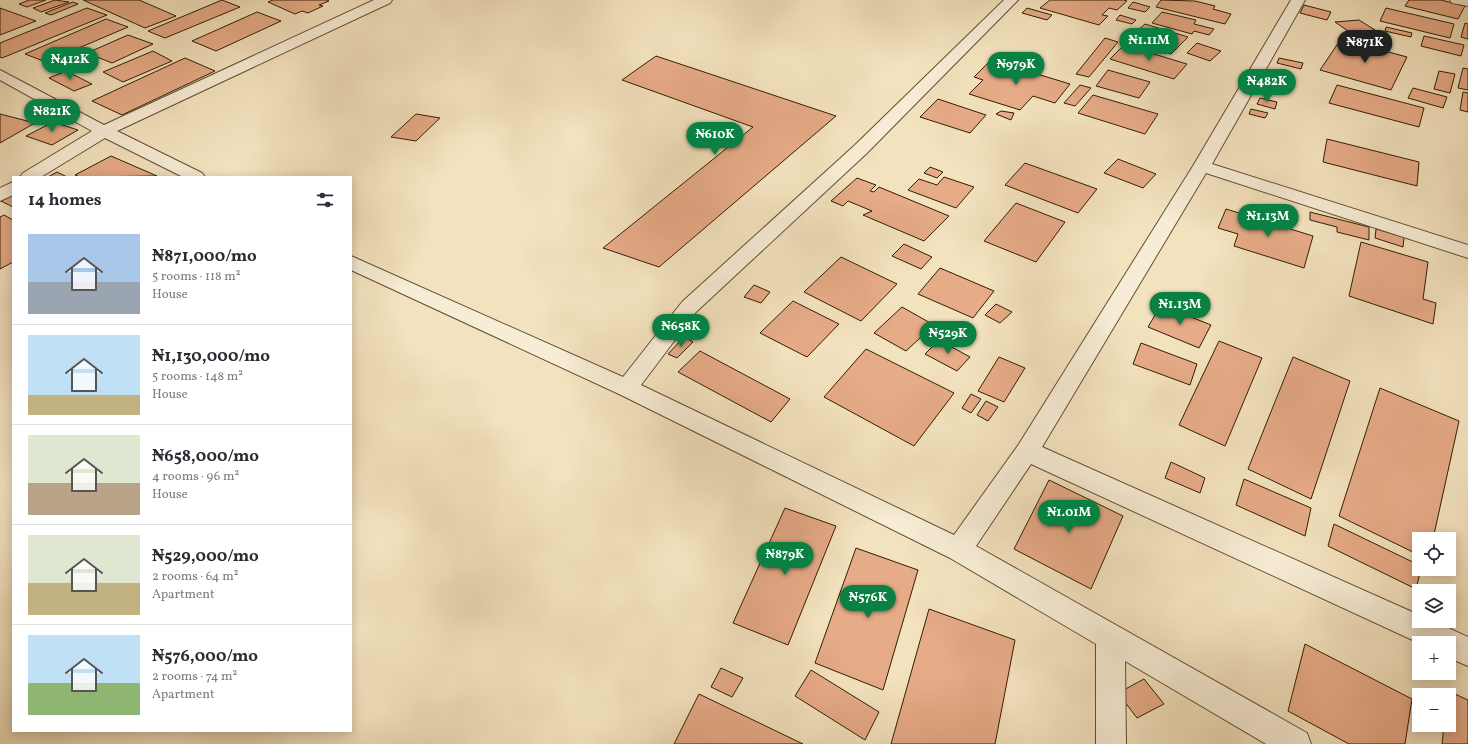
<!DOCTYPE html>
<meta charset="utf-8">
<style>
:root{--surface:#fff;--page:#f7f7f7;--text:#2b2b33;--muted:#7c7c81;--line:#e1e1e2;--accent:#0b8043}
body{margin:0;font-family:Vollkorn,serif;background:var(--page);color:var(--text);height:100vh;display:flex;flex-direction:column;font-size:15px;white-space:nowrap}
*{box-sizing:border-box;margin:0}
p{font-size:13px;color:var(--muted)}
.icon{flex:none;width:22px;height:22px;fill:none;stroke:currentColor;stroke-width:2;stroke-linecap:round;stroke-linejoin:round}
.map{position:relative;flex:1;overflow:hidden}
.side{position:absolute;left:12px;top:176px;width:340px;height:556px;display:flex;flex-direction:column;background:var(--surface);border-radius:0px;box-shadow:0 2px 10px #0003}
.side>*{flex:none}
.tools{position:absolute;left:1412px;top:532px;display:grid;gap:8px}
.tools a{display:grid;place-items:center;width:44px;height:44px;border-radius:0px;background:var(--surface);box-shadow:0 2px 10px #0003;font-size:20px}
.price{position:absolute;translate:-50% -34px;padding:0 9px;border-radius:14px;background:var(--accent);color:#fff;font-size:13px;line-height:26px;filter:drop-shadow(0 1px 2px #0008)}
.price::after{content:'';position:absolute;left:50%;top:24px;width:12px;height:9px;margin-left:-6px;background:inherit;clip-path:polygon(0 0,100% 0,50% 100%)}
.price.selected{background:#222;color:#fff}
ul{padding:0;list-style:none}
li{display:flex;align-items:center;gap:12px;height:100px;padding:0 16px}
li+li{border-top:1px solid var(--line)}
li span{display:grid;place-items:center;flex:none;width:112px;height:80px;border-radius:0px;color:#555}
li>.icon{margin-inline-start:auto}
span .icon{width:48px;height:48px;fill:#fffc;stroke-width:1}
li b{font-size:17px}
h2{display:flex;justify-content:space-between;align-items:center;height:48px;padding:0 16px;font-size:17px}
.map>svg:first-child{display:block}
.building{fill:#e6ab87;stroke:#331e00}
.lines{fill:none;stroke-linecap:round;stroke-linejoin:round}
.street-casing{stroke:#634f30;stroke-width:2}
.street{fill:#f7ecd5;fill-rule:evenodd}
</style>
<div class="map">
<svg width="1468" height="744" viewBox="0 0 1468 744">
<rect width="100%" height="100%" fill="#f3e2be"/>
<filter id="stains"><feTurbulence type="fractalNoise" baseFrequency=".005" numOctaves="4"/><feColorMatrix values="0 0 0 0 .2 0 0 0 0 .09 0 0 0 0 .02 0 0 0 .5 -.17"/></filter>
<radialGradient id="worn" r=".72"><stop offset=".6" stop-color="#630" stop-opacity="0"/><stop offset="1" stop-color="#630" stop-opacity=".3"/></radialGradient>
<g class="building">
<path d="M 29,0 L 46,0 L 27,7 L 19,4 Z"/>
<path d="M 55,0 L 69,2 L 41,12 L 33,8 Z"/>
<path d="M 83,0 L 139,0 L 176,16 L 145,28 Z"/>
<path d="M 222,0 L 240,7 L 165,38 L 148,31 Z"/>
<path d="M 273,0 L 327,0 L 329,1 L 319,5 L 323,6 L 308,13 L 302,11 L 295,14 L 268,2 Z"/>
<path d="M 1050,0 L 1124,0 L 1127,1 L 1117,10 L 1109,8 L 1102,15 L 1108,16 L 1099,25 L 1040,8 Z"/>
<path d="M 1161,0 L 1195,1 L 1215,6 L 1213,9 L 1231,14 L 1225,24 L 1156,7 Z"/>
<path d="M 1409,0 L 1441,0 L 1465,6 L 1458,19 L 1405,6 Z"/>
<path d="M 73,2 L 78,4 L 51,15 L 45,13 Z"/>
<path d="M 1133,2 L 1150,7 L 1145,12 L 1128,8 Z"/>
<path d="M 1304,5 L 1331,12 L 1327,20 L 1300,13 Z"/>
<path d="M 0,8 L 36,21 L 0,35 Z"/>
<path d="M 87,8 L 107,15 L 2,58 L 0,57 L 0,43 Z"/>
<path d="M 1027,8 L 1052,15 L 1047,20 L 1022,13 Z"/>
<path d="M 1386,8 L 1454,24 L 1450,38 L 1380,21 Z"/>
<path d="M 257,12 L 281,21 L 216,51 L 192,41 Z"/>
<path d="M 1162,12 L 1196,20 L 1194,24 L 1214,29 L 1209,35 L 1194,31 L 1192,34 L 1152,23 Z"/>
<path d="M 1120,15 L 1136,20 L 1132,24 L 1116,20 Z"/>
<path d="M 106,19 L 128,27 L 46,62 L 25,54 Z"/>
<path d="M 1359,20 L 1375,30 L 1351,33 L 1335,22 Z"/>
<path d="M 1465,23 L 1468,24 L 1468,39 L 1461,37 Z"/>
<path d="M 1145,24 L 1188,37 L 1171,54 L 1127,40 Z"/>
<path d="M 1386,27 L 1412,33 L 1411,37 L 1385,31 Z"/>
<path d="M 128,35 L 153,44 L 112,63 L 87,53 Z"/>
<path d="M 1424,36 L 1464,45 L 1461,56 L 1421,46 Z"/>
<path d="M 1105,38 L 1118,42 L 1089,77 L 1076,74 Z"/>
<path d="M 1341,39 L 1407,57 L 1391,90 L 1320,70 Z"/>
<path d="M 1197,43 L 1221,51 L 1210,61 L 1187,53 Z"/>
<path d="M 1124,45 L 1187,64 L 1174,79 L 1110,59 Z"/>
<path d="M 153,51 L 172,61 L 123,82 L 103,72 Z"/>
<path d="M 656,56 L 836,116 L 659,267 L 603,248 L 753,127 L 622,80 Z"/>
<path d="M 185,58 L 215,71 L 122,115 L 92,101 Z"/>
<path d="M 1279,58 L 1303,63 L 1301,69 L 1277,63 Z"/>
<path d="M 991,60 L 1070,84 L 1055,103 L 1033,96 L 1020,110 L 969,94 L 983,80 L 974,77 Z"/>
<path d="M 1463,68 L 1468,69 L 1468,90 L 1458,88 Z"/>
<path d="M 1108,70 L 1150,82 L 1139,98 L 1096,86 Z"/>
<path d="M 66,71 L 92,84 L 74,91 L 49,78 Z"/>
<path d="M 1439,71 L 1455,74 L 1450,93 L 1434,89 Z"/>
<path d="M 1080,85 L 1091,88 L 1075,106 L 1064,103 Z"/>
<path d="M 1337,85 L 1424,108 L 1419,127 L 1329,103 Z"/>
<path d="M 1413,88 L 1447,97 L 1443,108 L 1408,98 Z"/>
<path d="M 1463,92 L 1468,93 L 1468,112 L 1460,110 Z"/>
<path d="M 1093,95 L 1158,114 L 1145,134 L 1078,113 Z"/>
<path d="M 1260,98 L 1277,102 L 1275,109 L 1257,104 Z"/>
<path d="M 938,99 L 986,115 L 970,133 L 920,117 Z"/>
<path d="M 1251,109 L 1268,113 L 1265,118 L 1249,114 Z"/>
<path d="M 1001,111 L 1014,113 L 1011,120 L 996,114 Z"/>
<path d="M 0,114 L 35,123 L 0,143 Z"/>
<path d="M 416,114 L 440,118 L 416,141 L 391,137 Z"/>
<path d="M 53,122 L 78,130 L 52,145 L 26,136 Z"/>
<path d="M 1327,139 L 1419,162 L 1417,186 L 1323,162 Z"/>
<path d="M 111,156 L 157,176 L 80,177 L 75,175 Z"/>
<path d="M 1118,159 L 1156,174 L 1143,188 L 1104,173 Z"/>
<path d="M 1025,163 L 1097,189 L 1078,213 L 1005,185 Z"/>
<path d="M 930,167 L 943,172 L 937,178 L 924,173 Z"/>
<path d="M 57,172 L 67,177 L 48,177 Z"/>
<path d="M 944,177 L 974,187 L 956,208 L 908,190 L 919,179 L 937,185 Z"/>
<path d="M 857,178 L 876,185 L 870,191 L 874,192 L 879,187 L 949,216 L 924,241 L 863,215 L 872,211 L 848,201 L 843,206 L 831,201 Z"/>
<path d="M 13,195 L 13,207 L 1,201 Z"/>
<path d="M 1016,203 L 1065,222 L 1036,262 L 984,241 Z"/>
<path d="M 1226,209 L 1313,236 L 1304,268 L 1234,246 L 1238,234 L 1218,228 Z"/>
<path d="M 1310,212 L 1369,227 L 1369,240 L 1337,232 L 1337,227 L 1310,220 Z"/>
<path d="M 4,215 L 13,220 L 13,262 L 0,269 L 0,217 Z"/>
<path d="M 1376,229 L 1404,237 L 1403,247 L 1375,238 Z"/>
<path d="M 1361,242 L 1428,262 L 1423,299 L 1436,303 L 1433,324 L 1349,296 Z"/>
<path d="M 904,244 L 932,257 L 921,269 L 892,256 Z"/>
<path d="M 841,257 L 897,284 L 861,321 L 804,292 Z"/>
<path d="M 940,268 L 994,291 L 973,318 L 918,294 Z"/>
<path d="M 754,285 L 770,292 L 761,303 L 744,297 Z"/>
<path d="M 793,301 L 839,324 L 807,357 L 760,333 Z"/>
<path d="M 996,304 L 1012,312 L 1000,323 L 985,315 Z"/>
<path d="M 1161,305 L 1211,325 L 1199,348 L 1148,327 Z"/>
<path d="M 902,307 L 934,325 L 906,351 L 874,333 Z"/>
<path d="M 684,337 L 693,342 L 677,358 L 668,354 Z"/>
<path d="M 939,340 L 970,357 L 957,371 L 925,354 Z"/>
<path d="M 1219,341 L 1262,358 L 1225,446 L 1179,425 Z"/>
<path d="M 1141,343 L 1197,364 L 1190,385 L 1133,364 Z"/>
<path d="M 866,349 L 954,393 L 914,446 L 824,397 Z"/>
<path d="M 700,351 L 790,399 L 771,422 L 678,372 Z"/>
<path d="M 999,357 L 1025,368 L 1004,402 L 978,391 Z"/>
<path d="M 1293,357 L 1350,381 L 1311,499 L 1248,469 Z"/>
<path d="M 1380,388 L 1459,421 L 1433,539 L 1419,539 L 1419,555 L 1339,516 Z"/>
<path d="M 971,394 L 981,399 L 971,413 L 962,408 Z"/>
<path d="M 986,401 L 998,407 L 988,421 L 977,415 Z"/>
<path d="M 1171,462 L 1205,478 L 1200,493 L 1165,478 Z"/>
<path d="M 1244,479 L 1311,508 L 1305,536 L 1236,505 Z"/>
<path d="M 1049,480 L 1123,516 L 1091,589 L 1014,549 Z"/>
<path d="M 785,508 L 836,526 L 788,645 L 733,623 Z"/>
<path d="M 1334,524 L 1419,565 L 1419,569 L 1421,569 L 1416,589 L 1328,546 Z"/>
<path d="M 856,548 L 918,570 L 883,690 L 815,663 Z"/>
<path d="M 929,609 L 1015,640 L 995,744 L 891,744 Z"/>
<path d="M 1305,644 L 1412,699 L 1405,744 L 1349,744 L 1288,711 Z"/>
<path d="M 721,668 L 743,678 L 732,697 L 711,687 Z"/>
<path d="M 811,670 L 879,712 L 865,740 L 795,696 Z"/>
<path d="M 1144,679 L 1164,704 L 1137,718 L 1118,693 Z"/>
<path d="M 1446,690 L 1468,700 L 1468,744 L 1442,744 L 1444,725 L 1449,725 L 1449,695 L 1446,695 Z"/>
<path d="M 699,694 L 803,744 L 674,744 Z"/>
</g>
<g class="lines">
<defs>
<g id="street">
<path d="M 374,0 L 392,0 L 390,3 L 117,131 L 202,173 L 205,177 L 183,177 L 105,138 L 41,177 L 20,177 L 23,173 L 92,131 L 0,80 L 0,70 L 104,125 Z"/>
<path d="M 1004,0 L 1018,0 L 867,153 L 696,312 L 641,385 L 954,535 L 1019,444 L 1193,166 L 1291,0 L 1305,0 L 1212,164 L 1468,245 L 1468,258 L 1206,173 L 1042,447 L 1419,615 L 1419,621 L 1433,621 L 1468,637 L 1468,666 L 1449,658 L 1449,643 L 1419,643 L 1031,464 L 976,546 L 1307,733 L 1311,744 L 1266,744 L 1125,661 L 1126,744 L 1096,744 L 1096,644 L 950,558 L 619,394 L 351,270 L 351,256 L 623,377 L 682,302 L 855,145 Z"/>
<path d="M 1450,0 L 1468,0 L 1468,6 L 1452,3 Z"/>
<path d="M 13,182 L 13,195 L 0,201 L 0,188 Z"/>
</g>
</defs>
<use href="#street" class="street-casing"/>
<use href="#street" class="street"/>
</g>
<rect width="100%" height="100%" filter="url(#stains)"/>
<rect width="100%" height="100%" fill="url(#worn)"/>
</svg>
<div class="tools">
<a><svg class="icon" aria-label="locate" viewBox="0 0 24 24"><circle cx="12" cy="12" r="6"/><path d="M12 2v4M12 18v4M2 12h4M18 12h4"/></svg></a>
<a><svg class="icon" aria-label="layers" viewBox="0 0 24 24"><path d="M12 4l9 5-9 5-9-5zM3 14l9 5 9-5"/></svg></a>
<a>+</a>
<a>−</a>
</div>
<b class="price" style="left:1149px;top:62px">₦1.11M</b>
<b class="price selected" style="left:1365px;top:64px">₦871K</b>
<b class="price" style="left:70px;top:81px">₦412K</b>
<b class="price" style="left:1016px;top:86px">₦979K</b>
<b class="price" style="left:1267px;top:103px">₦482K</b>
<b class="price" style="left:52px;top:133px">₦821K</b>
<b class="price" style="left:715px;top:156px">₦610K</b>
<b class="price" style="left:1268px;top:238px">₦1.13M</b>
<b class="price" style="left:1180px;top:326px">₦1.13M</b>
<b class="price" style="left:681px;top:348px">₦658K</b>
<b class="price" style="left:948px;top:355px">₦529K</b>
<b class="price" style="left:1069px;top:534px">₦1.01M</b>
<b class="price" style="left:785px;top:576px">₦879K</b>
<b class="price" style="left:868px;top:619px">₦576K</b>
<section class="side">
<h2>14 homes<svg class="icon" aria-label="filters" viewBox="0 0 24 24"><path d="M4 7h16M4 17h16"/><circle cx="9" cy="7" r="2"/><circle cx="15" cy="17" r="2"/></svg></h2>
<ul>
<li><span style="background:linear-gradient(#a9c7e8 60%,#9aa5b1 0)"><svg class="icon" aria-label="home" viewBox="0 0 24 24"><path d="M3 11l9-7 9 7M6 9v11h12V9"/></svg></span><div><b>₦871,000/mo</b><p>5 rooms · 118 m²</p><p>House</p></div></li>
<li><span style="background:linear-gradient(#bfe0f5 75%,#c2b280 0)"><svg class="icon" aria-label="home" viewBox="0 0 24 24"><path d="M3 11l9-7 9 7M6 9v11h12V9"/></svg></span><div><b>₦1,130,000/mo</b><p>5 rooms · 148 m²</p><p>House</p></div></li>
<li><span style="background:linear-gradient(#dfe7d0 60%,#b9a48a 0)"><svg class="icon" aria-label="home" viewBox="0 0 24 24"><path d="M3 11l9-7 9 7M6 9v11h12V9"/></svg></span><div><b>₦658,000/mo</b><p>4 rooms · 96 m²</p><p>House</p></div></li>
<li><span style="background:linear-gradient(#dfe7d0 60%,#c2b280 0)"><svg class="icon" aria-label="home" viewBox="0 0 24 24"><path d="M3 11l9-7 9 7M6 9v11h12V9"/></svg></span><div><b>₦529,000/mo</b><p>2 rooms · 64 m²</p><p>Apartment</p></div></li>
<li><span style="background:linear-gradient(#bfe0f5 60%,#8fb573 0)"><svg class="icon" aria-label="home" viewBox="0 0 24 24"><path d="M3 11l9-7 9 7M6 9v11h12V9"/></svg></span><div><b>₦576,000/mo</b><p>2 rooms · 74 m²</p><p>Apartment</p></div></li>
</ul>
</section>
</div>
